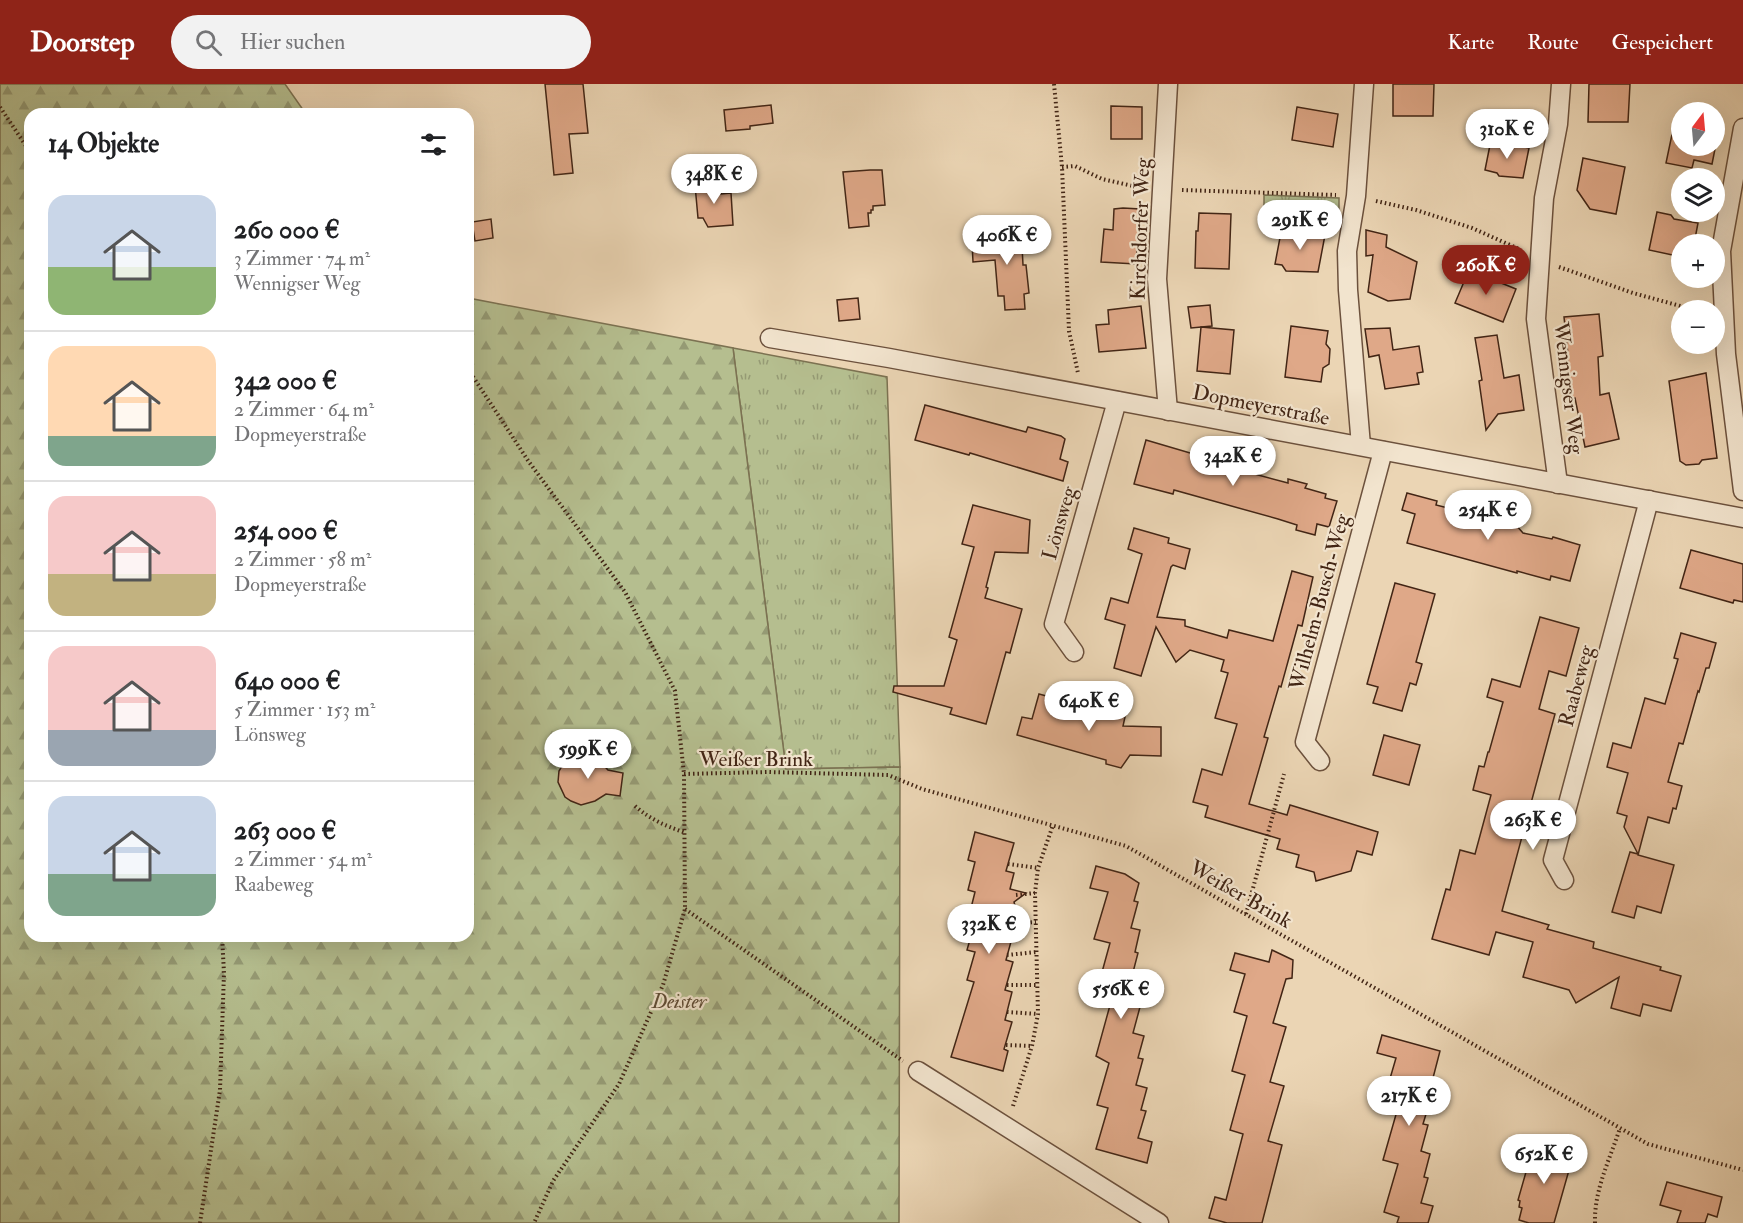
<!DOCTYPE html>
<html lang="de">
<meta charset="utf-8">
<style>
:root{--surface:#fff;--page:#f2f2f2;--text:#202124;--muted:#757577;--line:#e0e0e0;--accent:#8f2418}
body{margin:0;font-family:"IM FELL Double Pica",serif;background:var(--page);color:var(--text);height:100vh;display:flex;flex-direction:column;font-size:22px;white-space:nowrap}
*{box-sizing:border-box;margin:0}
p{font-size:20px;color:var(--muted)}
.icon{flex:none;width:33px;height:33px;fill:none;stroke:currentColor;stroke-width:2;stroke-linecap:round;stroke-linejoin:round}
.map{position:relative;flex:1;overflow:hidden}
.side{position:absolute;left:24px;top:24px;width:450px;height:834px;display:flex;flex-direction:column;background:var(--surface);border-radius:18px;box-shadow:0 6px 24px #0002}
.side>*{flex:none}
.needle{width:39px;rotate:16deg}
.controls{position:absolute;left:1671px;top:18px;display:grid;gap:12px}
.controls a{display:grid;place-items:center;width:54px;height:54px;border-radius:50%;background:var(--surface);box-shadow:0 6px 24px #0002;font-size:30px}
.price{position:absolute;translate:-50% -51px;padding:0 14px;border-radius:21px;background:#fff;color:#222;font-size:20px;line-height:39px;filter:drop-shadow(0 2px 3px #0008)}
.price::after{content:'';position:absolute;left:50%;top:36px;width:18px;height:14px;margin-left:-9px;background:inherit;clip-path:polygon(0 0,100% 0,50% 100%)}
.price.on{background:var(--accent);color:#fff}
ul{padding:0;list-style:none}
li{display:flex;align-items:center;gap:18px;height:150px;padding:0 24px}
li+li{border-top:2px solid var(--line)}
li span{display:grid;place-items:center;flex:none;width:168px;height:120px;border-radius:18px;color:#555}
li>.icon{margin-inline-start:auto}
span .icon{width:72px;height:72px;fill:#fffc;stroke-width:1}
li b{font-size:26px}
h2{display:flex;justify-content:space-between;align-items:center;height:72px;padding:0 24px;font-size:26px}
header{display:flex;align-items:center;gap:36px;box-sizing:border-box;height:84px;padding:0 30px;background:var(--accent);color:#fff}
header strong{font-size:28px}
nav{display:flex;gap:33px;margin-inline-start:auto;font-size:21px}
.search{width:420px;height:54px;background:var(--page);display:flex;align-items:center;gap:15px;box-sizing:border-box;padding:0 21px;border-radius:33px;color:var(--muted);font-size:22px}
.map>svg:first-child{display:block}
.grass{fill:url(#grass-tufts);stroke:#7c7252;stroke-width:1.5}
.forest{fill:url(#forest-firs);stroke:#7c7252;stroke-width:1.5}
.building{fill:#dfa888;stroke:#422515;stroke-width:1.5}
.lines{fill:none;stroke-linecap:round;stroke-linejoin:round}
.street-casing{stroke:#6c513d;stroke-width:21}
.path{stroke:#422515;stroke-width:4;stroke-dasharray:1.5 3;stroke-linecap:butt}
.street{stroke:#f2e4ce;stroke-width:18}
.labels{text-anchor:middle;stroke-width:4.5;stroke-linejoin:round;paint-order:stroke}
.street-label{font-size:21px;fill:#422515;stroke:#f2e4ce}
.park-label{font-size:21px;font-style:italic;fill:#5f4b34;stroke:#f2e4ce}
</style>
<header>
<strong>Doorstep</strong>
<div class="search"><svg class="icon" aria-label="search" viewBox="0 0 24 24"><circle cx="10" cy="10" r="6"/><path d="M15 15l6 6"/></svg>Hier suchen</div>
<nav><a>Karte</a><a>Route</a><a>Gespeichert</a></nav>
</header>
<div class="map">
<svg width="1743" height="1139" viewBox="0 0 1743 1139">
<defs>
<pattern id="grass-tufts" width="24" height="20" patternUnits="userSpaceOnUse" patternTransform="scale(1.5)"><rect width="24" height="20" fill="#b5be8f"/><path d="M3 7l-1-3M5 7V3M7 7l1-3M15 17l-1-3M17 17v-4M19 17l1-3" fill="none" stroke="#959a74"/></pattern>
<pattern id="forest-firs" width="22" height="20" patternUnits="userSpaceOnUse" patternTransform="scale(1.5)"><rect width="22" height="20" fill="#b5be8f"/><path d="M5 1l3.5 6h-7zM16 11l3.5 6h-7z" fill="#959a74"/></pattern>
</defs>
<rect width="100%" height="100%" fill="#ebd5b4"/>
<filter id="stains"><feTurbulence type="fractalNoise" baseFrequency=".00333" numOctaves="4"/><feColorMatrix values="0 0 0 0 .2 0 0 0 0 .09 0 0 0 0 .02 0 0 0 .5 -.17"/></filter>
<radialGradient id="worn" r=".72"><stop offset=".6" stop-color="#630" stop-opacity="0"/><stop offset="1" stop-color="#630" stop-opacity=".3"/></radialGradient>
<g class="grass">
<path d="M 1264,111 L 1339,114 L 1339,143 L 1264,130 Z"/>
<path d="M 733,264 L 887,293 L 900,683 L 786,685 Z"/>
</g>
<path class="forest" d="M 0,0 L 285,0 L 306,30 L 30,30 L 30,852 L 468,852 L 468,214 L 733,264 L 786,685 L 900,683 L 899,1139 L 0,1139 Z"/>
<g class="building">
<path d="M 545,0 L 583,0 L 588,49 L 569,50 L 573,89 L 554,91 Z"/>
<path d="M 1393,0 L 1434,0 L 1433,32 L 1393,32 Z"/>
<path d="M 1589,0 L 1630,0 L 1628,38 L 1588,38 Z"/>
<path d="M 771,21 L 773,39 L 750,42 L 750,45 L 726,47 L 724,26 Z"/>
<path d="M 1111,22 L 1142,23 L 1142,55 L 1111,55 Z"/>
<path d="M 1297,23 L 1338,30 L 1333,63 L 1292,56 Z"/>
<path d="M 1675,36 L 1682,37 L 1682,62 L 1714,62 L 1714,44 L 1719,45 L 1712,80 L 1694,76 L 1692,84 L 1666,79 Z"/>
<path d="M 1491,56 L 1529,64 L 1523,94 L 1499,92 L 1497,89 L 1485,86 Z"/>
<path d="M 1583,74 L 1625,83 L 1616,130 L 1590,125 L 1577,106 Z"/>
<path d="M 870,86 L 882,86 L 885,121 L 873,122 L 873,126 L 871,126 L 871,129 L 868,129 L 869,142 L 849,144 L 843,88 Z"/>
<path d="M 720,99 L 721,110 L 731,109 L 733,141 L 708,143 L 703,134 L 698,134 L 695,101 Z"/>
<path d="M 1123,124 L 1140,125 L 1136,180 L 1101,178 L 1104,145 L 1113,146 L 1114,125 Z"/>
<path d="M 1657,128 L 1671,131 L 1674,135 L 1698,139 L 1694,160 L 1682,160 L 1682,173 L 1649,166 Z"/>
<path d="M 1199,129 L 1231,130 L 1229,185 L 1195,184 L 1196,147 L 1198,147 Z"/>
<path d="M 491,135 L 493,154 L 475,157 L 472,138 Z"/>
<path d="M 1021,142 L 1023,181 L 1026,181 L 1029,209 L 1024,210 L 1025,225 L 1005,226 L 1004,212 L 998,212 L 995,176 L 973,178 L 972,158 L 1003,156 L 1002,143 Z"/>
<path d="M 1282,143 L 1325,151 L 1318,188 L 1286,187 L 1282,181 L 1275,180 Z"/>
<path d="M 1366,146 L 1387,151 L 1386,163 L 1417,178 L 1410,215 L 1388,217 L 1368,208 L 1373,171 L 1366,172 Z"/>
<path d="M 1469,186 L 1516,205 L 1503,238 L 1455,219 Z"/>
<path d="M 858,214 L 860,235 L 839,237 L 837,216 Z"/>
<path d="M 1210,221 L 1212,242 L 1191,244 L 1188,223 Z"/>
<path d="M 1141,222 L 1146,264 L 1099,268 L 1096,241 L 1109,240 L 1108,226 Z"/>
<path d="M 1599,230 L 1603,272 L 1598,273 L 1600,311 L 1609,309 L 1619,355 L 1585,363 L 1575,314 L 1568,315 L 1568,271 L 1564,233 Z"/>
<path d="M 1291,242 L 1328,247 L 1326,260 L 1330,265 L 1329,280 L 1323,284 L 1321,298 L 1285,293 Z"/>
<path d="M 1201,243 L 1234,246 L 1230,290 L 1197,287 Z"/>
<path d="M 1390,244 L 1393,266 L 1419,262 L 1423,288 L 1417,289 L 1419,300 L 1385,305 L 1379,271 L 1369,273 L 1365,245 Z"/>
<path d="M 1497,251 L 1504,294 L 1519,291 L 1524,326 L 1498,330 L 1486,346 L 1479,297 L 1482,296 L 1475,254 Z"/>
<path d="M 1706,289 L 1717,374 L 1702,376 L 1699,380 L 1686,381 L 1680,377 L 1669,297 Z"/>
<path d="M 925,321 L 1026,348 L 1028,343 L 1061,352 L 1065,355 L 1060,375 L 1068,378 L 1063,397 L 970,369 L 969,371 L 915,356 Z"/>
<path d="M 1146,356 L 1197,371 L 1196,374 L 1247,388 L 1288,399 L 1288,395 L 1307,400 L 1305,404 L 1326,410 L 1325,414 L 1337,417 L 1329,443 L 1317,440 L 1315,451 L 1296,446 L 1297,441 L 1278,435 L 1174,406 L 1173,410 L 1134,400 Z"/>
<path d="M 1407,409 L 1437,417 L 1436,421 L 1516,441 L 1523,449 L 1552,455 L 1553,453 L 1580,461 L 1570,497 L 1551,492 L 1550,496 L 1517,487 L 1517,489 L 1407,459 L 1415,430 L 1402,426 Z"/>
<path d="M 973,421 L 1030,436 L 1028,469 L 995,468 L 986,503 L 988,504 L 985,514 L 1022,525 L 1010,569 L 1006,568 L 986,640 L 950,630 L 952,624 L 893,608 L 894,602 L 944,602 L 957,556 L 949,553 L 974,463 L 962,460 Z"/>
<path d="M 1134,444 L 1169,454 L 1168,459 L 1190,465 L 1185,485 L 1173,481 L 1171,483 L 1157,533 L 1185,536 L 1185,542 L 1227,554 L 1229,546 L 1273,557 L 1292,487 L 1313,493 L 1302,542 L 1298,541 L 1281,603 L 1279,602 L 1264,653 L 1268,654 L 1249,720 L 1287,731 L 1290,721 L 1378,748 L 1372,771 L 1357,767 L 1351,787 L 1316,797 L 1314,788 L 1296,783 L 1299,771 L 1277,765 L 1280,755 L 1205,733 L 1208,722 L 1193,718 L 1202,685 L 1222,691 L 1237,640 L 1215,634 L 1228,589 L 1221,587 L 1224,576 L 1190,566 L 1176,578 L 1156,543 L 1141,592 L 1114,584 L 1125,541 L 1105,535 L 1111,514 L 1128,519 L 1142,470 L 1128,465 Z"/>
<path d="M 1691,466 L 1743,480 L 1743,518 L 1734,516 L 1733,519 L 1680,504 Z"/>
<path d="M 1395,499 L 1435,510 L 1416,578 L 1422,580 L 1416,601 L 1410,599 L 1402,627 L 1373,619 L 1378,603 L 1367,600 Z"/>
<path d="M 1540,533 L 1579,544 L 1566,592 L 1549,587 L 1539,625 L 1555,630 L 1502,827 L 1549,841 L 1547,845 L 1594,858 L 1593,864 L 1661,883 L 1660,886 L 1681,892 L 1671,927 L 1643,920 L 1640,932 L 1611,924 L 1619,893 L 1576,919 L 1569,906 L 1523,893 L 1533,858 L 1496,848 L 1489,871 L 1432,855 L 1446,805 L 1450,806 L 1460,766 L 1475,770 L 1491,711 L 1473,706 L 1479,682 L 1484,683 L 1488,668 L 1489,668 L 1503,618 L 1487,613 L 1492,595 L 1520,603 Z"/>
<path d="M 1681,549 L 1716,559 L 1709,584 L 1706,584 L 1699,608 L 1698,607 L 1683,660 L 1679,659 L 1668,698 L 1682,702 L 1676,725 L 1673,724 L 1669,739 L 1648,733 L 1638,771 L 1674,781 L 1661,829 L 1637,822 L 1634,834 L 1612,828 L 1630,768 L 1638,770 L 1624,743 L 1627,732 L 1617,729 L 1628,689 L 1607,683 L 1613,659 L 1631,664 L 1645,614 L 1665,620 L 1678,575 L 1674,574 Z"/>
<path d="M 1039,610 L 1125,633 L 1123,642 L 1161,643 L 1161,672 L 1130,671 L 1121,684 L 1106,680 L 1106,676 L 1017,651 L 1022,633 L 1032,635 Z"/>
<path d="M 1384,651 L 1420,661 L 1409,701 L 1373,691 Z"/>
<path d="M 583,670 L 595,672 L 608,686 L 623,689 L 620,712 L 606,710 L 595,717 L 581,721 L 571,717 L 565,713 L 558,698 L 559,687 L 565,677 L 570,673 Z"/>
<path d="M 975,748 L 1014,759 L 1006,787 L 1014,789 L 1010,805 L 1026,809 L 1014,818 L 1018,832 L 1006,876 L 1013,878 L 1005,906 L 1012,908 L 1005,936 L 1012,938 L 1004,965 L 1008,967 L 1003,987 L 951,973 L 974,898 L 967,896 L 975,868 L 967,866 L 975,838 L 968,836 L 975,808 L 968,806 L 975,778 L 968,776 Z"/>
<path d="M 1096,782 L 1125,790 L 1139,799 L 1134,817 L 1138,818 L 1131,844 L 1140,846 L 1135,868 L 1138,869 L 1131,896 L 1142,899 L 1136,922 L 1140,923 L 1133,949 L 1144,952 L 1138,974 L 1143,975 L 1136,1001 L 1147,1004 L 1141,1026 L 1146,1027 L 1138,1054 L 1152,1058 L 1147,1079 L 1096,1065 L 1108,1024 L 1097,1021 L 1109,979 L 1096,972 L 1112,914 L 1096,910 L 1110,859 L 1094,855 L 1108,808 L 1090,804 Z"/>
<path d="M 1272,866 L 1293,876 L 1292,894 L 1286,895 L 1273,939 L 1286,943 L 1270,998 L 1284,1002 L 1268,1057 L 1282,1061 L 1262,1139 L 1227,1139 L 1209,1134 L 1215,1113 L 1226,1116 L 1243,1050 L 1230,1046 L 1245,991 L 1232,987 L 1247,932 L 1234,928 L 1245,890 L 1230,886 L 1235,869 L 1269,878 Z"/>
<path d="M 1382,951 L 1440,967 L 1427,1017 L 1430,1017 L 1423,1040 L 1428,1041 L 1421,1067 L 1430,1070 L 1424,1093 L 1428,1094 L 1421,1119 L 1433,1122 L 1428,1139 L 1397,1139 L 1399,1133 L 1384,1128 L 1398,1080 L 1383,1076 L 1397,1027 L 1382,1022 L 1396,974 L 1377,969 Z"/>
<path d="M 1534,1060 L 1573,1072 L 1554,1139 L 1529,1139 L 1519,1136 L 1522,1124 L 1519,1123 L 1520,1117 L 1518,1116 Z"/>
<path d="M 1667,1098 L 1722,1113 L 1717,1133 L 1708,1130 L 1705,1139 L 1677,1139 L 1681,1127 L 1660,1121 Z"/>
</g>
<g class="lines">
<defs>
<g id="street">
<path d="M 1743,44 L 1721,167 L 1726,270 L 1743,407"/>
<path d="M 770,254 L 889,274 L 1743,434"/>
<path d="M 1168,327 L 1157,195 L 1168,0"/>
<path d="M 1361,362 L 1348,206 L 1347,167 L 1356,112 L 1364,0"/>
<path d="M 1558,400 L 1536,235 L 1544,114 L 1558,40 L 1561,0"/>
<path d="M 1074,568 L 1054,540 L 1117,317"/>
<path d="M 1320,677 L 1305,658 L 1383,367"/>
<path d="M 1564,796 L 1553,776 L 1649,416"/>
<path d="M 918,987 L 1159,1139"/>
</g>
</defs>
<use href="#street" class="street-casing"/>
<g class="path">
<path d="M 1054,0 L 1062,83 L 1069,247 L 1078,289"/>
<path d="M 0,23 L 30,68"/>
<path d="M 1062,83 L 1075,82 L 1102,95 L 1142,104"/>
<path d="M 1182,106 L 1336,111"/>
<path d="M 1376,117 L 1416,126 L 1472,144 L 1519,165"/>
<path d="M 1559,183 L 1633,209 L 1695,226"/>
<path d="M 468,285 L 529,378 L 625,508 L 675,607 L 684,690 L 685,825 L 663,901 L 619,1000 L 553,1097 L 534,1139"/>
<path d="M 684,690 L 768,688 L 888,691 L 922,705 L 1126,762 L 1648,1060 L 1743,1086"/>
<path d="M 635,722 C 651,736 666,742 686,749"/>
<path d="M 1008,780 L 1038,784"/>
<path d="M 1016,811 L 1035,809"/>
<path d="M 685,825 L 903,977"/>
<path d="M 1246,830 L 1284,690"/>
<path d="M 1008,840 L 1036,838"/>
<path d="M 1007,871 L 1037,868"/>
<path d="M 1007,901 L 1037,901"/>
<path d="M 1007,928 L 1038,930"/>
<path d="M 1006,961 L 1032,962"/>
<path d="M 1013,1022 L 1032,962 L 1038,930 L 1035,809 L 1038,784 L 1053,741"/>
<path d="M 200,1139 L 220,1006 L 224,889 L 222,852"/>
<path d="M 1595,1139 C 1594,1106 1610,1075 1620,1044"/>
</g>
<use href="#street" class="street"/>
</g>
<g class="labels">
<g class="street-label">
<text transform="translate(1140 145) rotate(-88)" y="7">Kirchdorfer Weg</text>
<text transform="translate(1569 304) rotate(83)" y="7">Wennigser Weg</text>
<text transform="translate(1261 321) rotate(11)" y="7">Dopmeyerstraße</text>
<text transform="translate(1059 439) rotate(-74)" y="7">Lönsweg</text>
<text transform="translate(1319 518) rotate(-75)" y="7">Wilhelm-Busch-Weg</text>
<text transform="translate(1576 602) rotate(-75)" y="7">Raabeweg</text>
<text x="756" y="682">Weißer Brink</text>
<text transform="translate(1241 810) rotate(30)" y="7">Weißer Brink</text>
</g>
<g class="park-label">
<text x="679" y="924">Deister</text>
</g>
</g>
<rect width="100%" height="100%" filter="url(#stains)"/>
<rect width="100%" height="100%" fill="url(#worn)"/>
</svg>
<div class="controls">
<a><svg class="needle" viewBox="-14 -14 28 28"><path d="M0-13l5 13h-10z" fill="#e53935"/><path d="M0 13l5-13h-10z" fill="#757577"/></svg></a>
<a><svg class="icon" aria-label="layers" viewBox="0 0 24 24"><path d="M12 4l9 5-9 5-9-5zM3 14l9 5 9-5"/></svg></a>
<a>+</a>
<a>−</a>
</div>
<b class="price" style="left:1507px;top:76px">310K €</b>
<b class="price" style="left:714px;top:121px">348K €</b>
<b class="price" style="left:1300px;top:167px">291K €</b>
<b class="price" style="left:1007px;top:182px">406K €</b>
<b class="price on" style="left:1486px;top:212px">260K €</b>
<b class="price" style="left:1233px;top:403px">342K €</b>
<b class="price" style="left:1488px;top:457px">254K €</b>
<b class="price" style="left:1089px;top:648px">640K €</b>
<b class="price" style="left:588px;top:696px">599K €</b>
<b class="price" style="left:1533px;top:767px">263K €</b>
<b class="price" style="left:989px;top:871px">332K €</b>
<b class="price" style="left:1121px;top:936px">556K €</b>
<b class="price" style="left:1409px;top:1043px">217K €</b>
<b class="price" style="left:1544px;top:1101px">652K €</b>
<section class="side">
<h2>14 Objekte<svg class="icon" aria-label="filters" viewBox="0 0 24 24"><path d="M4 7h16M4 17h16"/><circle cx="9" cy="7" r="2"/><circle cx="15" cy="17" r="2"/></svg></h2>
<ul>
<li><span style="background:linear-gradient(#c9d6e8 60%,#8fb573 0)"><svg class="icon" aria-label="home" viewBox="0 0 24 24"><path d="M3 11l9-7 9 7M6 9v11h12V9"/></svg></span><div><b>260 000 €</b><p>3 Zimmer · 74 m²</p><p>Wennigser Weg</p></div></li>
<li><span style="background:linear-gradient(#ffd9b3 75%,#7fa58c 0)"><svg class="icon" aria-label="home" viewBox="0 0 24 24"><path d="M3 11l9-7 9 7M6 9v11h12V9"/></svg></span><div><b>342 000 €</b><p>2 Zimmer · 64 m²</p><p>Dopmeyerstraße</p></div></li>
<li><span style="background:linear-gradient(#f6c9c9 65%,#c2b280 0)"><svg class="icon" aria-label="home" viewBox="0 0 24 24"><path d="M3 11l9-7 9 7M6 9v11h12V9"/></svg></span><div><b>254 000 €</b><p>2 Zimmer · 58 m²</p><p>Dopmeyerstraße</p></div></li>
<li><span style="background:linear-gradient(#f6c9c9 70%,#9aa5b1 0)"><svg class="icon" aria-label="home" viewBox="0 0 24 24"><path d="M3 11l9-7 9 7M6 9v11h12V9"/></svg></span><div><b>640 000 €</b><p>5 Zimmer · 153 m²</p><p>Lönsweg</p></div></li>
<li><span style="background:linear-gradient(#c9d6e8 65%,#7fa58c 0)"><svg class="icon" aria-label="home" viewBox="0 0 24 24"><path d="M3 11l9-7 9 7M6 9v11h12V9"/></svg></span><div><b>263 000 €</b><p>2 Zimmer · 54 m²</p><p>Raabeweg</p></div></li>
</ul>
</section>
</div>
